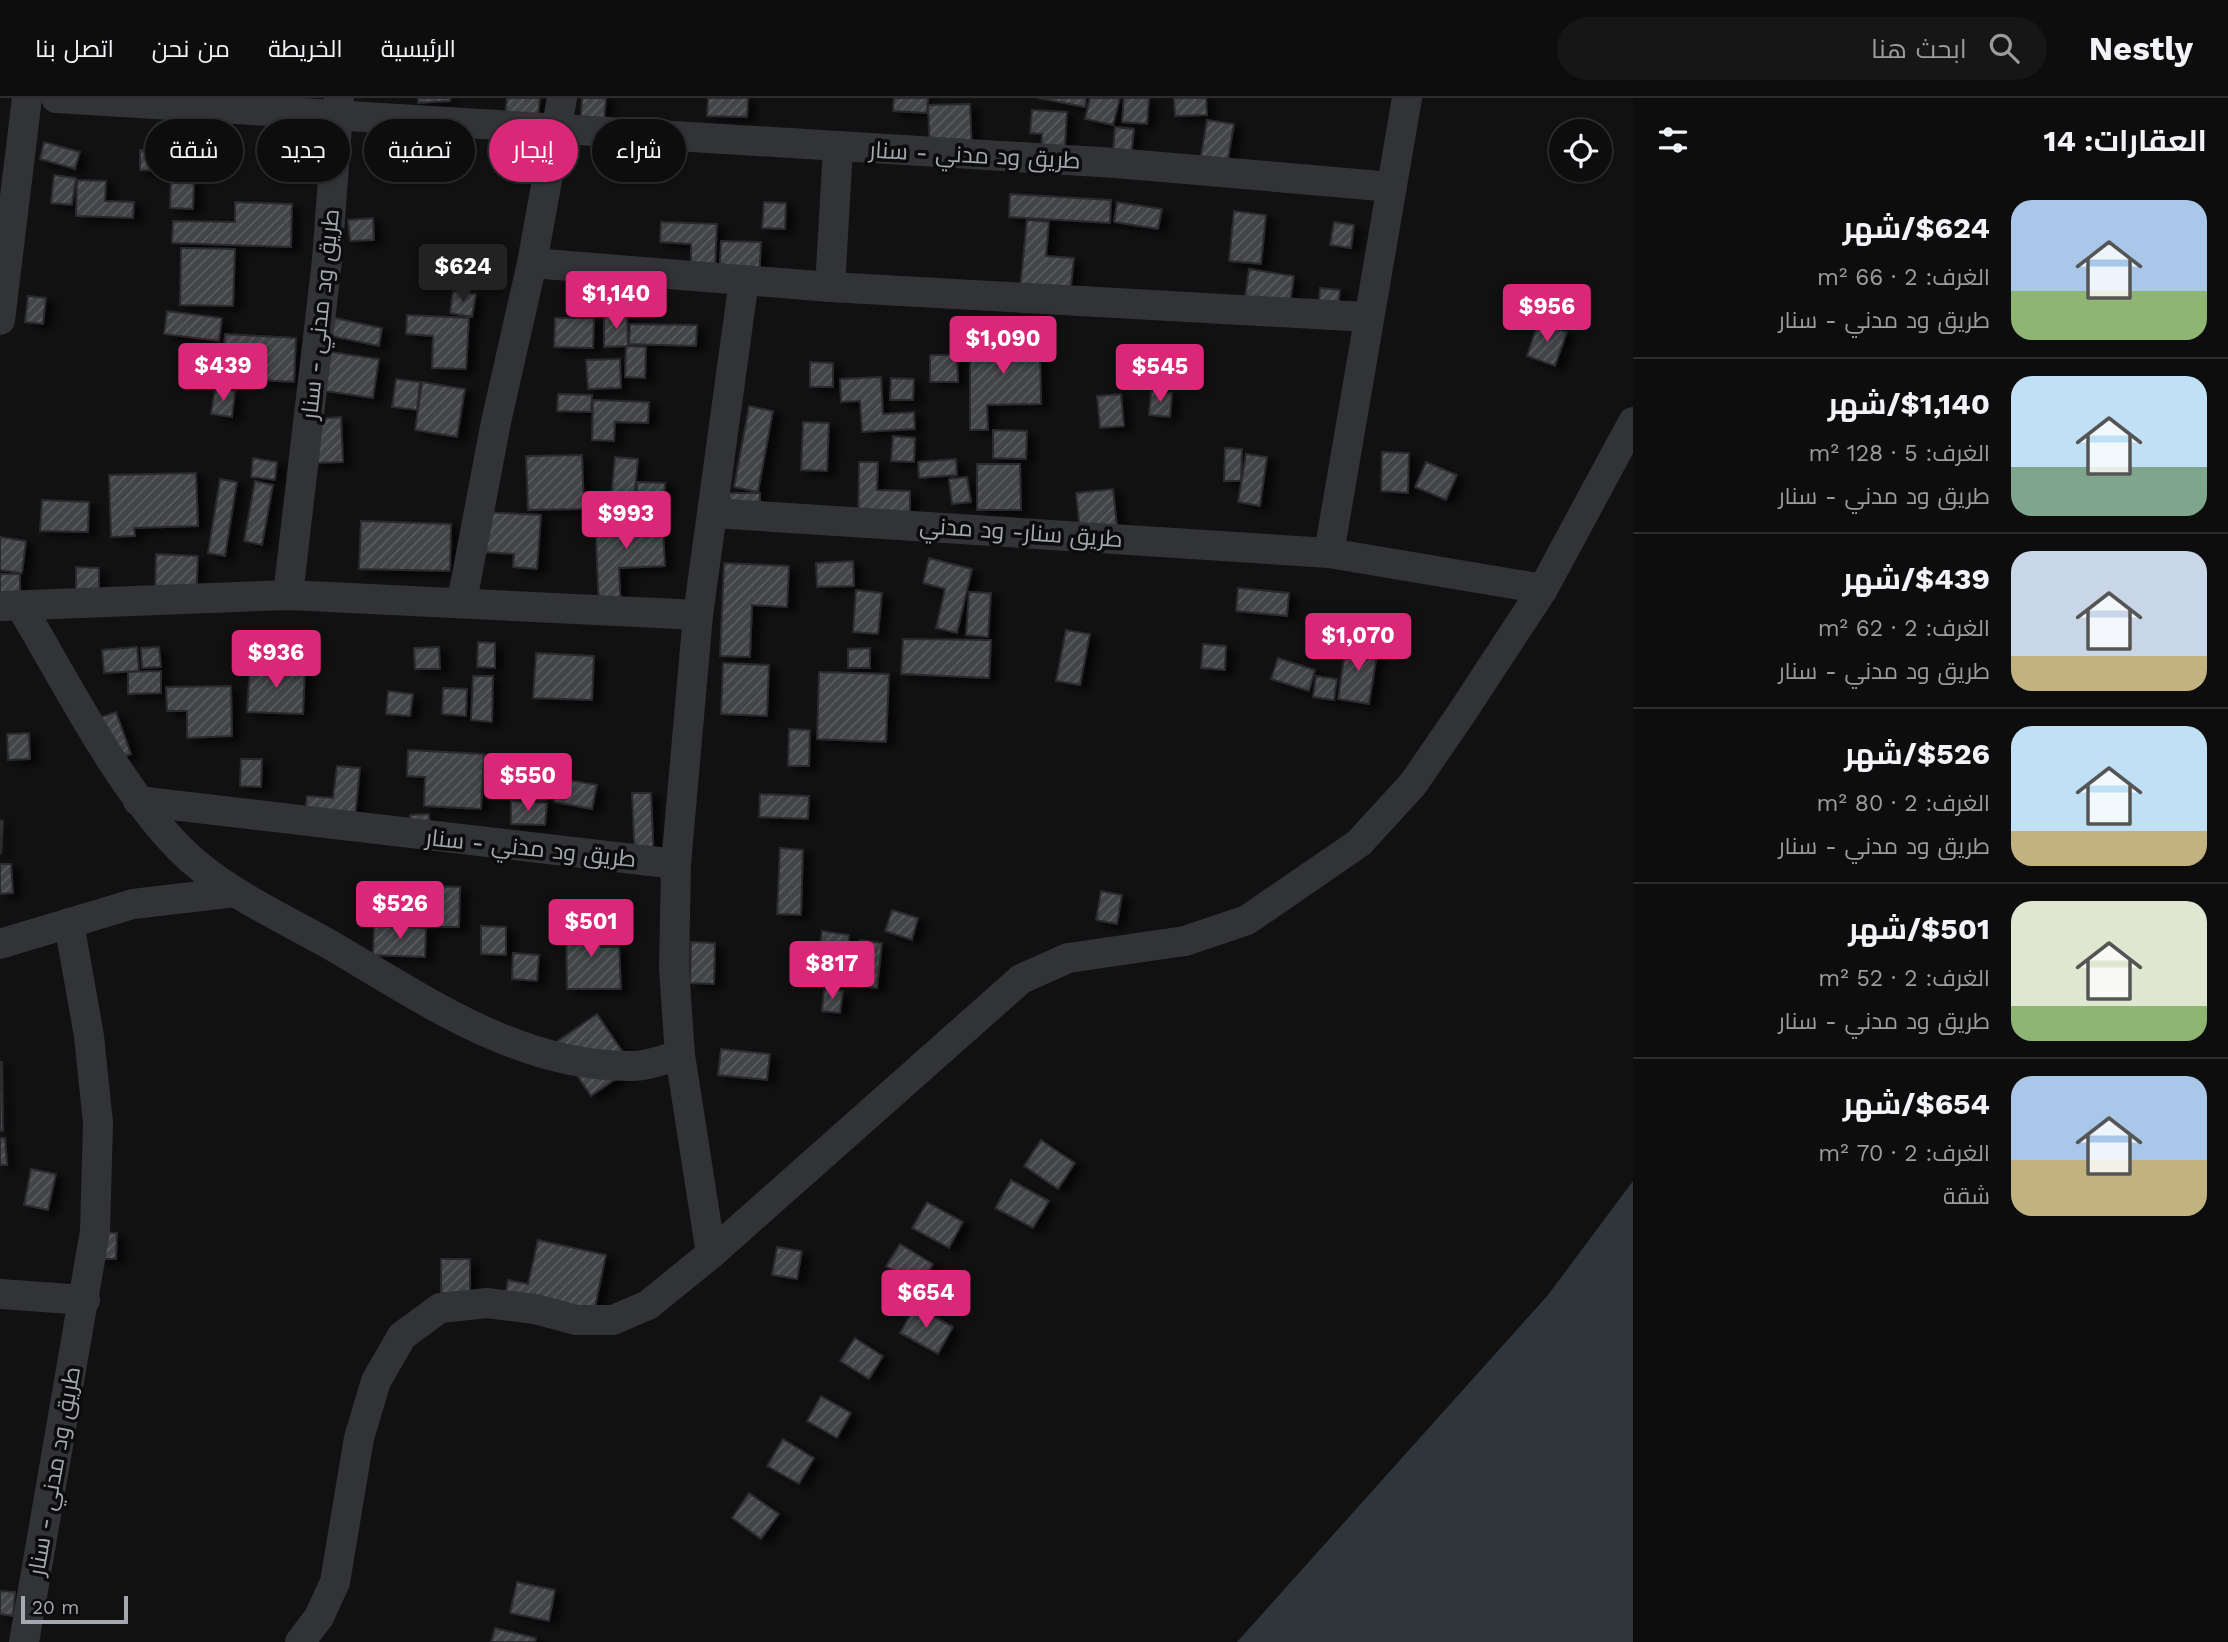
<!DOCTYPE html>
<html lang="ar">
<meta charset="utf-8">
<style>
:root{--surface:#0d0d0e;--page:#161617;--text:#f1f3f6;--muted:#9a9c9e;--line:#2d2d2e;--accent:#db2777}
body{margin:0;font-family:"Work Sans",Cairo,sans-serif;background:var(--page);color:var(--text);direction:rtl;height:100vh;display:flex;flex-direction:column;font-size:26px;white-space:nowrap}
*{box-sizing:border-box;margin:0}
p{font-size:23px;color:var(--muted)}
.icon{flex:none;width:38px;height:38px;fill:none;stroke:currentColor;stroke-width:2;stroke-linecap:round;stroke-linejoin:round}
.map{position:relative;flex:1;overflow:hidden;direction:ltr}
.panel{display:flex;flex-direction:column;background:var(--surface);width:595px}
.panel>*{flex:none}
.hud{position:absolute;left:21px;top:21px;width:665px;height:63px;direction:rtl;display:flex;gap:14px}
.fabs{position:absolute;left:1549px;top:21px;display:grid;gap:14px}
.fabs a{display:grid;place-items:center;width:63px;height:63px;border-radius:50%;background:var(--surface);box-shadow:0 2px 5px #0004,0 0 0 2px var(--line);font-size:35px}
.scale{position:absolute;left:21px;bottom:18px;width:107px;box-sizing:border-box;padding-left:7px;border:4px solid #a4a9b1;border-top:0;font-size:19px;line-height:24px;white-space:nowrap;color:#a4a9b1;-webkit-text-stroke:5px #0c0c0d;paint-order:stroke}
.price{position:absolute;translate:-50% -60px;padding:0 16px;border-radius:7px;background:var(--accent);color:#fff;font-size:23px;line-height:46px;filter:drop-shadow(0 2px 4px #0008)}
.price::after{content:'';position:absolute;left:50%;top:42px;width:21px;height:16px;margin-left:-10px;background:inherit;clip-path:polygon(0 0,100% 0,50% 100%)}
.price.on{background:#222;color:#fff}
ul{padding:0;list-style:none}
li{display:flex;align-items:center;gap:21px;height:175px;padding:0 21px}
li+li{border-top:2px solid var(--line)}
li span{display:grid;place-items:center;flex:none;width:196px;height:140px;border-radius:21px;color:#555}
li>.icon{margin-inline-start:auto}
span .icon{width:84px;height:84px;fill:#fffc;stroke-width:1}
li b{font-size:30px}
h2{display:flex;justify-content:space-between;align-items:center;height:84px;padding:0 21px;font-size:30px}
.tag{padding:0 24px;border-radius:32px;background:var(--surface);box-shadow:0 2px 5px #0004,0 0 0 2px var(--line);font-size:24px;line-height:63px}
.tag.on{background:var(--accent);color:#fff}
header{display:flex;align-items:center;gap:42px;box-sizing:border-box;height:98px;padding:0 35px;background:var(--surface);border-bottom:2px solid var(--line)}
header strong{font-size:33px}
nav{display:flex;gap:38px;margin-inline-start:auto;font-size:24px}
.search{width:490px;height:63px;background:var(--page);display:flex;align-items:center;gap:18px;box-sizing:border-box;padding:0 24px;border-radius:38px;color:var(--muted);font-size:26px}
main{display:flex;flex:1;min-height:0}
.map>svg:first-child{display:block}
.water{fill:#2e363b}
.building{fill:url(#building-hatch);stroke:#2b2b2e;stroke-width:2;filter:url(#shadow)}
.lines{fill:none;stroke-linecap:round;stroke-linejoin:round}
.street{stroke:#323337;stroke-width:30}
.labels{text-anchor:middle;stroke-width:7;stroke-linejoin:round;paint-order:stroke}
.street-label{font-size:23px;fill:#a4a9b1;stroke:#0c0c0d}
</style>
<header>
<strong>Nestly</strong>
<div class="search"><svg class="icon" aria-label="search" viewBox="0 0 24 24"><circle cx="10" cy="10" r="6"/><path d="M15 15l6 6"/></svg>ابحث هنا</div>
<nav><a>الرئيسية</a><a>الخريطة</a><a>من نحن</a><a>اتصل بنا</a></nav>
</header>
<main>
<section class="panel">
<h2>العقارات: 14<svg class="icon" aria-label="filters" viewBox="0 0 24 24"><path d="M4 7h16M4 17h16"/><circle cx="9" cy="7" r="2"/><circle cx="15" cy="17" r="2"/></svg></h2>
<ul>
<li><span style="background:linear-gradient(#a9c7e8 65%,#8fb573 0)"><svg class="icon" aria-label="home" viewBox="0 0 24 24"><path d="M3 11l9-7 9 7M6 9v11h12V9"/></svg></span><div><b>$624/شهر</b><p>الغرف: 2 · 66 m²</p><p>طريق ود مدني - سنار</p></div></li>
<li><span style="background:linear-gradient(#bfe0f5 65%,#7fa58c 0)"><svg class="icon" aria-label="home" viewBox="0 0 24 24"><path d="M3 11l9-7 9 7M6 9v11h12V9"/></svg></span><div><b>$1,140/شهر</b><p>الغرف: 5 · 128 m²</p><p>طريق ود مدني - سنار</p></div></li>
<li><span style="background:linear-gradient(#c9d6e8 75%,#c2b280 0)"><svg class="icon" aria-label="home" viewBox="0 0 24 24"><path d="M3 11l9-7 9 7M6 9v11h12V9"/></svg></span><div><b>$439/شهر</b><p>الغرف: 2 · 62 m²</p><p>طريق ود مدني - سنار</p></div></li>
<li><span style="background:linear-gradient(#bfe0f5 75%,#c2b280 0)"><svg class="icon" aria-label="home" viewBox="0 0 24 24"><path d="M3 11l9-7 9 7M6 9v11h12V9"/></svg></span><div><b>$526/شهر</b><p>الغرف: 2 · 80 m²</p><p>طريق ود مدني - سنار</p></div></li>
<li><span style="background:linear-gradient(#dfe7d0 75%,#8fb573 0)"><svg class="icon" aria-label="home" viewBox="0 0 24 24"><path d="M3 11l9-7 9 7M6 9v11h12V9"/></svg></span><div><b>$501/شهر</b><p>الغرف: 2 · 52 m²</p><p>طريق ود مدني - سنار</p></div></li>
<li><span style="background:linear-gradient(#a9c7e8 60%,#c2b280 0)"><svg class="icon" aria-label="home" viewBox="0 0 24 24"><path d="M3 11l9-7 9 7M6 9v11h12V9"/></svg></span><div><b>$654/شهر</b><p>الغرف: 2 · 70 m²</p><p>شقة</p></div></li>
</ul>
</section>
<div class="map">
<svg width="1633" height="1544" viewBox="0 0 1633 1544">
<defs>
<pattern id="building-hatch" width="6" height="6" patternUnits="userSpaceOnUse" patternTransform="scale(1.75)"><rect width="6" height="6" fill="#434447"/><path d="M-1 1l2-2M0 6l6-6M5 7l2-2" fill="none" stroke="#5b5c5f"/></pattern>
<filter id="shadow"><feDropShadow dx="8" dy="4.5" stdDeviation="3.5" flood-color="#0009"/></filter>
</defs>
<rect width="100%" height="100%" fill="#111112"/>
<path class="water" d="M 1633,1083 L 1633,1544 L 1237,1544 L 1548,1197 Z"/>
<g class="building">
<path d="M 418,0 L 450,0 L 450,3 L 418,5 Z"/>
<path d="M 507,0 L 540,0 L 536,32 L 504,28 Z"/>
<path d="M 582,0 L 606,0 L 603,33 L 580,31 Z"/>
<path d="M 708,0 L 748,0 L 747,19 L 707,18 Z"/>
<path d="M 894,0 L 928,0 L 927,15 L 893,13 Z"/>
<path d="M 1038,0 L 1086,0 L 1085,9 Z"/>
<path d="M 1090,0 L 1120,0 L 1113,27 L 1085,21 Z"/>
<path d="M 1124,0 L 1149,0 L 1147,26 L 1122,24 Z"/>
<path d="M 1174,0 L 1206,0 L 1207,17 L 1175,18 Z"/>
<path d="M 970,6 L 972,55 L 930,56 L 928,7 Z"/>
<path d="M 1032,12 L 1067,14 L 1064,63 L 1041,61 L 1042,36 L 1030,35 Z"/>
<path d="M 1207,22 L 1234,26 L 1226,73 L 1199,69 Z"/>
<path d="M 1115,29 L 1134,31 L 1130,69 L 1112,67 Z"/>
<path d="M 44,44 L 80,54 L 75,71 L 40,61 Z"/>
<path d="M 140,52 L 175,53 L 174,73 L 140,72 Z"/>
<path d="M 54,77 L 76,80 L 72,107 L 51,105 Z"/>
<path d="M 171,79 L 194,80 L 193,111 L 170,110 Z"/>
<path d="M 77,82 L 106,83 L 105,103 L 134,104 L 133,120 L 76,118 Z"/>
<path d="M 1010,96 L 1111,102 L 1110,125 L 1009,119 Z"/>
<path d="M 235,104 L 292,106 L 291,149 L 172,145 L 173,123 L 235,124 Z"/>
<path d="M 764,104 L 786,105 L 785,131 L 762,130 Z"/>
<path d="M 1117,104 L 1162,111 L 1158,131 L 1114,124 Z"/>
<path d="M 1234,113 L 1266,117 L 1261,166 L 1229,163 Z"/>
<path d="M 373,120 L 374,142 L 350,143 L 348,122 Z"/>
<path d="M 1027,122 L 1049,124 L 1046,158 L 1074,160 L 1070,196 L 1020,191 Z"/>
<path d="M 661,124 L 717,126 L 715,171 L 691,170 L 691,146 L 660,144 Z"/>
<path d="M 1334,124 L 1354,127 L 1351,150 L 1330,147 Z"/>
<path d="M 721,143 L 761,144 L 759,184 L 719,182 Z"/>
<path d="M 181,150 L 235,151 L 233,208 L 180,207 Z"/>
<path d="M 1249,171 L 1294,178 L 1289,213 L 1244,206 Z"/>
<path d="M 1320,190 L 1340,192 L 1337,215 L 1318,213 Z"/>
<path d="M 453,193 L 476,196 L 472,219 L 450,215 Z"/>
<path d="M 28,198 L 46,200 L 43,226 L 25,224 Z"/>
<path d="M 167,213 L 222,220 L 219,243 L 164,236 Z"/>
<path d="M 407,217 L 469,220 L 466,271 L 432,270 L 433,238 L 406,236 Z"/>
<path d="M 627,217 L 628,248 L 604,249 L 604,218 Z"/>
<path d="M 335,220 L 382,230 L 379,248 L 331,238 Z"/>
<path d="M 555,220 L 594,220 L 593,250 L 554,249 Z"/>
<path d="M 1538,225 L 1567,234 L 1555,268 L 1527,258 Z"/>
<path d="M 630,226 L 697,227 L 696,248 L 629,246 Z"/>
<path d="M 225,236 L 296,240 L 294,284 L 222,280 Z"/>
<path d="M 970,242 L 1040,242 L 1041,306 L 987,307 L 988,332 L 970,332 Z"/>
<path d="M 626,248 L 646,249 L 645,280 L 625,279 Z"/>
<path d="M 331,254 L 379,261 L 373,300 L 325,293 Z"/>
<path d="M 930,257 L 957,257 L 958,284 L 930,284 Z"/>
<path d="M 620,261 L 621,290 L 588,291 L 586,262 Z"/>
<path d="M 810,264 L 833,265 L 833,289 L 810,289 Z"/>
<path d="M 881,279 L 883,316 L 914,314 L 915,331 L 862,334 L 860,303 L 841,304 L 840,281 Z"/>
<path d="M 891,280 L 914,281 L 913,302 L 890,302 Z"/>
<path d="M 396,281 L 420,284 L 417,312 L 392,309 Z"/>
<path d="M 422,284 L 465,291 L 457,339 L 415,332 Z"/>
<path d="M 215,290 L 235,293 L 232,319 L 211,316 Z"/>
<path d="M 1151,293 L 1172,295 L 1170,319 L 1149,317 Z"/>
<path d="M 558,296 L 592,297 L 591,314 L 557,313 Z"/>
<path d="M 1121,296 L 1124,328 L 1100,330 L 1097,298 Z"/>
<path d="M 593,302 L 649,304 L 648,325 L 615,324 L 614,343 L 592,342 Z"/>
<path d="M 749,308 L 773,313 L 758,394 L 734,389 Z"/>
<path d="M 341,319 L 343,364 L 315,365 L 314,321 Z"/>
<path d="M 803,324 L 829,325 L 827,373 L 801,372 Z"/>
<path d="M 993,332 L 1027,333 L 1026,361 L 993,360 Z"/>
<path d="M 893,338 L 915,340 L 914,364 L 891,363 Z"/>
<path d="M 1225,350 L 1242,351 L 1241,383 L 1224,383 Z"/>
<path d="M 1382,354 L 1409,355 L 1408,395 L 1381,393 Z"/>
<path d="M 1246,356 L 1267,359 L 1260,408 L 1238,404 Z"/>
<path d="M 582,357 L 584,411 L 528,412 L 526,358 Z"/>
<path d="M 615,359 L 638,361 L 634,402 L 611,400 Z"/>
<path d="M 253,360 L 277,364 L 275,382 L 251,379 Z"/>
<path d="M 956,361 L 957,377 L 919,380 L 918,364 Z"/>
<path d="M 859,364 L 878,364 L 877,392 L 910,393 L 910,431 L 858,431 Z"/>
<path d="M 1426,364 L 1457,377 L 1446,402 L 1415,389 Z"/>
<path d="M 977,366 L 1020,366 L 1021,412 L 977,412 Z"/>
<path d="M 196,375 L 198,428 L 134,430 L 135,438 L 111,439 L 109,377 Z"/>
<path d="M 967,379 L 971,404 L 952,406 L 949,381 Z"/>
<path d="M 220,381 L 237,384 L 225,458 L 208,455 Z"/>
<path d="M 255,383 L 273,387 L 262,447 L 244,443 Z"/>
<path d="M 637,384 L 665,385 L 664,412 L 637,411 Z"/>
<path d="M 1113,391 L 1118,438 L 1081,442 L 1076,395 Z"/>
<rect x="729" y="395" width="31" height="22"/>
<path d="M 42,402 L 89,404 L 88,434 L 40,433 Z"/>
<path d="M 484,414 L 541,417 L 537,471 L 513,469 L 514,456 L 481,454 Z"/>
<path d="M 662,415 L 665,468 L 619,470 L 621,512 L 599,513 L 595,418 Z"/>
<path d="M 361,423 L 451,426 L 450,473 L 359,471 Z"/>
<path d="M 0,439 L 26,443 L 22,475 L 0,472 Z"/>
<path d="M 156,456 L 198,458 L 196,500 L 155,499 Z"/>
<path d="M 929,460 L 972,471 L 957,535 L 936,530 L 945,491 L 923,485 Z"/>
<path d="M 853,463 L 854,488 L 817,489 L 816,465 Z"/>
<path d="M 724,465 L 789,468 L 787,509 L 752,507 L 750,559 L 720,558 Z"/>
<path d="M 76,469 L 99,470 L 99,499 L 76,499 Z"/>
<path d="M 0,476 L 20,476 L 20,495 L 0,494 Z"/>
<path d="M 1238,490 L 1289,495 L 1287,518 L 1236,513 Z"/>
<path d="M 856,492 L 882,495 L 878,536 L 853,534 Z"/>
<path d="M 969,494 L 991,495 L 988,539 L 966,537 Z"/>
<path d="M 1066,532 L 1090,536 L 1080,587 L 1056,583 Z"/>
<path d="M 903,541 L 991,542 L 989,580 L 901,576 Z"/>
<path d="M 478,544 L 495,545 L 495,570 L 477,569 Z"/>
<path d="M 1346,545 L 1378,550 L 1369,606 L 1338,601 Z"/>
<path d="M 1203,546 L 1226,548 L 1225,572 L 1201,570 Z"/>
<path d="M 137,549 L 139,573 L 104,575 L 102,552 Z"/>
<path d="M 159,549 L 161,569 L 142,570 L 141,550 Z"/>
<path d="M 439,549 L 440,571 L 415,571 L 414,550 Z"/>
<path d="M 870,550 L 870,570 L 848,570 L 848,551 Z"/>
<path d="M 536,555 L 594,558 L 592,602 L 533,600 Z"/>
<path d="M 1278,560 L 1315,572 L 1309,593 L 1271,581 Z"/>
<path d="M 723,565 L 769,567 L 767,618 L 721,616 Z"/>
<path d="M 250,568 L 305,570 L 303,616 L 247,614 Z"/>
<path d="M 161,573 L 161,595 L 128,596 L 128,574 Z"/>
<path d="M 819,574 L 889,576 L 886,644 L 817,641 Z"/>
<path d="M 473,578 L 493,578 L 492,624 L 471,622 Z"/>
<path d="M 1316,578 L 1337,581 L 1334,602 L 1313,599 Z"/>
<path d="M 231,588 L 232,638 L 187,640 L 187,613 L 167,613 L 166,589 Z"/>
<path d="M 443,590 L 467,591 L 466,618 L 442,616 Z"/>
<path d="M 388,593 L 413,596 L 410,618 L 386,616 Z"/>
<path d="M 116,614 L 131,656 L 107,664 L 93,622 Z"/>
<path d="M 789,631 L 810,632 L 809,668 L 788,668 Z"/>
<path d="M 29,635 L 30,661 L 8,662 L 7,636 Z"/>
<path d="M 408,652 L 484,656 L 481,711 L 424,708 L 425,679 L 407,678 Z"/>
<path d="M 241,661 L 262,661 L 261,689 L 240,688 Z"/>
<path d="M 337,668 L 360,670 L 354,729 L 304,724 L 307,698 L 333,700 Z"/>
<path d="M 496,676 L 547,679 L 546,702 L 495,699 Z"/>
<path d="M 558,680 L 597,687 L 592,711 L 554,704 Z"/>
<path d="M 632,695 L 651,695 L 654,764 L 635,765 Z"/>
<path d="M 760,696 L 809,698 L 808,721 L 759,719 Z"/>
<path d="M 511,703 L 547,705 L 545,727 L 511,726 Z"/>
<path d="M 429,716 L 431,746 L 411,747 L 410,717 Z"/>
<path d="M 0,722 L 3,723 L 1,755 L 0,755 Z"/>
<path d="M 780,750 L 803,752 L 801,817 L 777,816 Z"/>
<path d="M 0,766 L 11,766 L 13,795 L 0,796 Z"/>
<path d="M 429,788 L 460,789 L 459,829 L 428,829 Z"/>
<path d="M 1101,793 L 1122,797 L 1117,826 L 1096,822 Z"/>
<path d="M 611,802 L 611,820 L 570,822 L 570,803 Z"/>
<path d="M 892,812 L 918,820 L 912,842 L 885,833 Z"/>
<path d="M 600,825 L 601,849 L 619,849 L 621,891 L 567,891 L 566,826 Z"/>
<path d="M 374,828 L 426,830 L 425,859 L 373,857 Z"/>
<path d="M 481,828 L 506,829 L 506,857 L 481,856 Z"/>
<path d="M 822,833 L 849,837 L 847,859 L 819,855 Z"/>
<path d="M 860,842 L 882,845 L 877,890 L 855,888 Z"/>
<path d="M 691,844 L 715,845 L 714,886 L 690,885 Z"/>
<path d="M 513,855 L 539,857 L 537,883 L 512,881 Z"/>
<path d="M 824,891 L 843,893 L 840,915 L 822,913 Z"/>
<path d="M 597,916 L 633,969 L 591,998 L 555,945 Z"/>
<path d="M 721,951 L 770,956 L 767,982 L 718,977 Z"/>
<path d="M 0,964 L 2,964 L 3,1033 L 0,1033 Z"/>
<path d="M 0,1040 L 5,1040 L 7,1067 L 0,1067 Z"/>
<path d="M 1041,1042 L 1075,1065 L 1058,1091 L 1024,1068 Z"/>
<path d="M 31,1071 L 56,1076 L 48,1112 L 24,1107 Z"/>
<path d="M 1011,1082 L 1049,1103 L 1033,1130 L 995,1110 Z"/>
<path d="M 927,1104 L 963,1124 L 949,1150 L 912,1130 Z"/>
<path d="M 96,1134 L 117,1135 L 116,1161 L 95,1161 Z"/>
<path d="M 538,1142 L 606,1157 L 591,1228 L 503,1209 L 508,1182 L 528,1186 Z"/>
<path d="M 900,1146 L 933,1166 L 919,1189 L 886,1168 Z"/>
<path d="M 777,1149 L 802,1153 L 797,1181 L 772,1177 Z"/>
<rect x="441" y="1161" width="29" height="34"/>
<path d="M 915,1208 L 953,1229 L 938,1256 L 900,1235 Z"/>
<path d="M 855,1240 L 883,1258 L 869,1281 L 840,1263 Z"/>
<path d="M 821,1298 L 851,1315 L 837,1340 L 807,1323 Z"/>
<path d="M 783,1341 L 814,1360 L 799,1386 L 767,1368 Z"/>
<path d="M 749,1395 L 779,1416 L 761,1441 L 732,1420 Z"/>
<path d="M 517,1484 L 555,1492 L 549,1523 L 510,1515 Z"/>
<path d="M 0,1493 L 15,1494 L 13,1518 L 0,1516 Z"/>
<path d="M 495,1530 L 536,1540 L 535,1544 L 491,1544 Z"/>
</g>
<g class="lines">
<g class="street">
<path d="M 56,0 L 1116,65 L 1392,89"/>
<path d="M 532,165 L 830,189 L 1367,219"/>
<path d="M 830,189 L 838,50"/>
<path d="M 0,222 L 27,0"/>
<path d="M 713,415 L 1329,455 L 1543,491"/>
<path d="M 1329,455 L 1407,0"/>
<path d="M 288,497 L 327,162 L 339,0"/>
<path d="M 462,503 L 496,324 L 532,165 L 562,0"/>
<path d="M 20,507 C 67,585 117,687 180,751 C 221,792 277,817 327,845 C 422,900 519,970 633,968 C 648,968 665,961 680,957"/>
<path d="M 4,508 L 288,497 L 698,517"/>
<path d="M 138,703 L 676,766"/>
<path d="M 0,846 L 133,806 L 235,794"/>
<path d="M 711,1156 L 680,957 L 674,871 L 676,766 L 698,517 L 744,182"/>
<path d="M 0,1196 L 85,1202"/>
<path d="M 24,1544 L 95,1133 L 98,1025 L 89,938 L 69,825"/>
<path d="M 300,1544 L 319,1519 L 335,1484 L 359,1340 L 376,1283 L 402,1238 L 440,1210 L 487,1205 L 535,1211 L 576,1222 L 613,1222 L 648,1207 L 711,1156 L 1021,881 L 1068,860 L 1185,843 L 1247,822 L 1359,745 L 1413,686 L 1461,616 L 1543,491 L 1633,324"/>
</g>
</g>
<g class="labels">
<g class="street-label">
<text transform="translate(975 57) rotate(3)" y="8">طريق ود مدني - سنار</text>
<text transform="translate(320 216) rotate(-84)" y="8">طريق ود مدني - سنار</text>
<text transform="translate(1021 434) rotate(4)" y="8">طريق سنار- ود مدني</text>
<text transform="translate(531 750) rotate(6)" y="8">طريق ود مدني - سنار</text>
<text transform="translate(54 1373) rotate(-80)" y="8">طريق ود مدني - سنار</text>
</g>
</g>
</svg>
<div class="fabs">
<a><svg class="icon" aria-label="locate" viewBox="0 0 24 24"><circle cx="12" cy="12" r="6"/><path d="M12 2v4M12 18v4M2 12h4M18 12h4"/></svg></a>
</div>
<div class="scale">20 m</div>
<b class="price on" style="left:463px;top:206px">$624</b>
<b class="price" style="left:616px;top:233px">$1,140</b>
<b class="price" style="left:1547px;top:246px">$956</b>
<b class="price" style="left:1003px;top:278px">$1,090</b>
<b class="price" style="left:223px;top:305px">$439</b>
<b class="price" style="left:1160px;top:306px">$545</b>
<b class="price" style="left:626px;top:453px">$993</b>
<b class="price" style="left:1358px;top:575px">$1,070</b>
<b class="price" style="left:276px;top:592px">$936</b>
<b class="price" style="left:528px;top:715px">$550</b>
<b class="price" style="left:400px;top:843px">$526</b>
<b class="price" style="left:591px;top:861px">$501</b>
<b class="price" style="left:832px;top:903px">$817</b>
<b class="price" style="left:926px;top:1232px">$654</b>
<div class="hud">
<a class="tag">شراء</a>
<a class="tag on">إيجار</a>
<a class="tag">تصفية</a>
<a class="tag">جديد</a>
<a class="tag">شقة</a>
</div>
</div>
</main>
